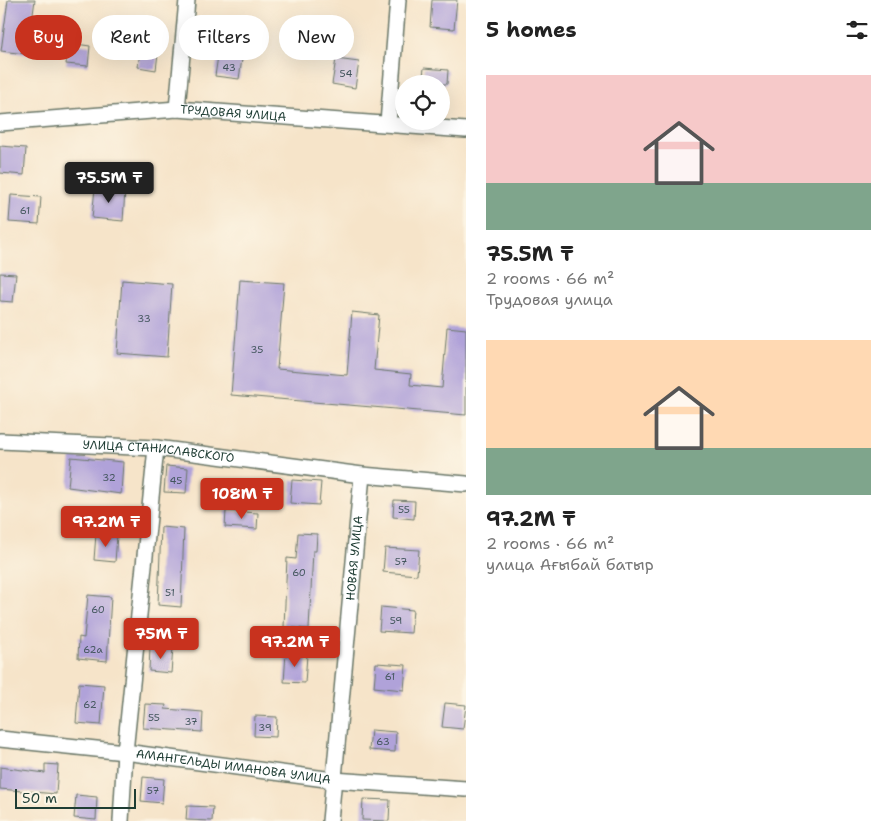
<!DOCTYPE html>
<meta charset="utf-8">
<style>
:root{--surface:#fff;--page:#f6f6f6;--text:#222;--muted:#767676;--accent:#c8321e}
body{margin:0;font-family:"Shantell Sans",sans-serif;background:var(--page);color:var(--text);height:100vh;display:flex;flex-direction:column;font-size:19px;white-space:nowrap}
*{box-sizing:border-box;margin:0}
p{font-size:16px;color:var(--muted)}
.icon{flex:none;width:28px;height:28px;fill:none;stroke:currentColor;stroke-width:2;stroke-linecap:round;stroke-linejoin:round}
.map{position:relative;flex:1;overflow:hidden}
.sheet{display:flex;flex-direction:column;background:var(--surface);width:425px}
.sheet>*{flex:none}
.guide{position:absolute;left:15px;top:15px;width:375px;height:45px;display:flex;gap:10px}
.fabs{position:absolute;left:395px;top:75px;display:grid;gap:10px}
.fabs a{display:grid;place-items:center;width:55px;height:55px;border-radius:50%;background:var(--surface);box-shadow:0 5px 20px #0002;font-size:25px}
.scale{position:absolute;left:15px;bottom:12px;width:121px;box-sizing:border-box;padding-left:5px;border:2px solid #1f3d34;border-top:0;font-size:14px;line-height:18px;white-space:nowrap;color:#1f3d34;-webkit-text-stroke:4px #fcf5e5;paint-order:stroke}
.price{position:absolute;translate:-50% -42px;padding:0 11px;border-radius:5px;background:var(--accent);color:#fff;font-size:16px;line-height:32px;filter:drop-shadow(0 1px 2px #0008)}
.price::after{content:'';position:absolute;left:50%;top:30px;width:15px;height:11px;margin-left:-8px;background:inherit;clip-path:polygon(0 0,100% 0,50% 100%)}
.price.on{background:#222;color:#fff}
ul{padding:0;list-style:none}
li{display:grid;align-content:center;gap:10px;height:265px;padding:0 20px}
li span{display:grid;place-items:center;height:155px;border-radius:0px;color:#555}
li>.icon{margin-inline-start:auto}
span .icon{width:90px;height:90px;fill:#fffc;stroke-width:1}
li b{font-size:21px}
h2{display:flex;justify-content:space-between;align-items:center;height:60px;padding:0 20px;font-size:21px}
.pill{padding:0 18px;border-radius:22px;background:var(--surface);box-shadow:0 5px 20px #0002;font-size:18px;line-height:45px}
.pill.on{background:var(--accent);color:#fff}
main{display:flex;flex:1;min-height:0}
.map>svg:first-child{display:block}
.building{fill:#b0a2d9}
.lines{fill:none;stroke-linecap:round;stroke-linejoin:round}
.street-casing{stroke:#6a7768;stroke-width:18}
.street{stroke:#fff;stroke-width:15}
.labels{text-anchor:middle;stroke-width:5;stroke-linejoin:round;paint-order:stroke}
.number-label{font-size:10px;fill:#43565d}
.street-label{font-size:12px;fill:#1f3d34;stroke:#fcf5e5}
</style>
<main>
<div class="map">
<svg width="466" height="821" viewBox="0 0 466 821">
<rect width="100%" height="100%" fill="#fcf5e5"/>
<filter id="ink" filterUnits="userSpaceOnUse"><feTurbulence type="fractalNoise" baseFrequency=".02" numOctaves="2"/><feDisplacementMap in="SourceGraphic" scale="10" xChannelSelector="R" yChannelSelector="G"/><feConvolveMatrix kernelMatrix="1 2 1 2 8 2 1 2 1" color-interpolation-filters="sRGB"/></filter>
<filter id="wash" filterUnits="userSpaceOnUse"><feTurbulence type="fractalNoise" baseFrequency=".0096" numOctaves="4" result="noise"/><feDisplacementMap in="SourceGraphic" scale="20" xChannelSelector="R" yChannelSelector="G"/><feGaussianBlur stdDeviation="1.12" result="paint"/><feColorMatrix in="noise" values="0 0 0 0 0 0 0 0 0 0 0 0 0 0 0 0 0 1.4 0 .05"/><feComposite in="paint" operator="in"/></filter>
<g filter="url(#wash)">
<rect width="100%" height="100%" fill="#f6e4c9"/>
<g id="blocks">
<g class="building">
<path d="M 8,0 L 35,0 L 30,35 L 36,36 L 33,55 L 1,51 Z"/>
<path d="M 432,0 L 457,0 L 454,29 L 430,27 Z"/>
<path d="M 69,43 L 90,46 L 88,66 L 66,64 Z"/>
<path d="M 141,43 L 159,45 L 156,70 L 138,67 Z"/>
<path d="M 218,56 L 242,59 L 239,79 L 215,76 Z"/>
<path d="M 336,59 L 359,62 L 355,88 L 332,84 Z"/>
<path d="M 424,68 L 448,70 L 447,84 L 422,84 Z"/>
<path d="M 0,146 L 26,148 L 24,175 L 0,173 Z"/>
<path d="M 95,188 L 125,190 L 123,221 L 92,218 Z"/>
<path d="M 11,195 L 41,197 L 39,224 L 9,222 Z"/>
<path d="M 0,273 L 16,274 L 13,302 L 0,301 Z"/>
<path d="M 122,280 L 172,284 L 167,357 L 117,353 Z"/>
<path d="M 240,280 L 284,283 L 277,369 L 347,375 L 352,312 L 379,315 L 374,370 L 411,374 L 410,385 L 442,388 L 447,327 L 466,329 L 466,415 L 231,395 Z"/>
<path d="M 71,457 L 123,462 L 121,494 L 68,487 Z"/>
<path d="M 166,466 L 188,468 L 186,493 L 164,492 Z"/>
<path d="M 292,480 L 321,482 L 319,505 L 290,503 Z"/>
<path d="M 394,500 L 415,501 L 414,519 L 393,517 Z"/>
<path d="M 226,511 L 258,513 L 257,529 L 225,527 Z"/>
<path d="M 161,527 L 184,529 L 181,607 L 158,605 Z"/>
<path d="M 298,533 L 317,534 L 316,551 L 313,551 L 309,629 L 284,627 L 287,558 L 296,559 Z"/>
<path d="M 96,534 L 117,535 L 115,562 L 94,560 Z"/>
<path d="M 385,548 L 419,550 L 417,575 L 383,572 Z"/>
<path d="M 88,595 L 111,597 L 107,661 L 78,658 L 79,637 L 84,638 Z"/>
<path d="M 381,607 L 413,610 L 411,633 L 379,631 Z"/>
<path d="M 150,647 L 173,648 L 171,673 L 149,671 Z"/>
<path d="M 286,653 L 307,655 L 305,683 L 284,682 Z"/>
<path d="M 376,663 L 406,665 L 404,690 L 374,687 Z"/>
<path d="M 79,683 L 104,685 L 101,725 L 76,723 Z"/>
<path d="M 445,703 L 466,705 L 463,729 L 442,727 Z"/>
<path d="M 145,704 L 166,705 L 165,709 L 203,712 L 202,732 L 143,728 Z"/>
<path d="M 255,716 L 277,717 L 276,737 L 254,736 Z"/>
<path d="M 371,730 L 396,732 L 395,752 L 369,750 Z"/>
<path d="M 45,764 L 58,765 L 56,794 L 0,789 L 0,767 L 45,773 Z"/>
<path d="M 143,777 L 164,779 L 162,803 L 141,801 Z"/>
<path d="M 76,795 L 97,797 L 96,820 L 74,818 Z"/>
<path d="M 363,799 L 390,800 L 389,821 L 362,820 Z"/>
<path d="M 187,806 L 213,807 L 212,821 L 186,820 Z"/>
</g>
</g>
</g>
<g filter="url(#ink)">
<use href="#blocks" fill-opacity="0" stroke="#6a7768" stroke-width="1"/>
<g class="lines">
<defs>
<g id="street">
<path d="M 177,109 L 187,0"/>
<path id="s1" d="M 0,123 L 177,109 L 466,130"/>
<path d="M 388,123 L 398,0"/>
<path id="s2" d="M 0,441 L 156,448 L 362,475 L 466,484"/>
<path id="s3" d="M 0,739 L 125,752 L 333,780 L 466,789"/>
<path d="M 121,821 L 125,752 L 156,448"/>
<path id="s4" d="M 330,821 L 362,475"/>
</g>
</defs>
<use href="#street" class="street-casing"/>
<use href="#street" class="street"/>
</g>
</g>
<g class="labels">
<g class="number-label">
<text x="229" y="71">43</text>
<text x="346" y="77">54</text>
<text x="25" y="214">61</text>
<text x="144" y="322">33</text>
<text x="257" y="353">35</text>
<text x="109" y="481">32</text>
<text x="176" y="484">45</text>
<text x="404" y="513">55</text>
<text x="401" y="565">57</text>
<text x="299" y="576">60</text>
<text x="170" y="596">51</text>
<text x="98" y="613">60</text>
<text x="396" y="624">59</text>
<text x="93" y="653">62а</text>
<text x="390" y="680">61</text>
<text x="90" y="708">62</text>
<text x="154" y="721">55</text>
<text x="191" y="725">37</text>
<text x="265" y="731">39</text>
<text x="383" y="745">63</text>
<text x="153" y="794">57</text>
</g>
<g class="street-label">
<text dy="4" stroke="none"><textPath href="#s1" startOffset="234">ТРУДОВАЯ УЛИЦА</textPath></text>
<text dy="4" stroke="none"><textPath href="#s2" startOffset="159">УЛИЦА СТАНИСЛАВСКОГО</textPath></text>
<text dy="4" stroke="none"><textPath href="#s4" startOffset="264">НОВАЯ УЛИЦА</textPath></text>
<text dy="4" stroke="none"><textPath href="#s3" startOffset="235">АМАНГЕЛЬДЫ ИМАНОВА УЛИЦА</textPath></text>
</g>
</g>
</svg>
<div class="fabs">
<a><svg class="icon" aria-label="locate" viewBox="0 0 24 24"><circle cx="12" cy="12" r="6"/><path d="M12 2v4M12 18v4M2 12h4M18 12h4"/></svg></a>
</div>
<div class="scale">50 m</div>
<b class="price on" style="left:109px;top:204px">75.5M ₸</b>
<b class="price" style="left:242px;top:520px">108M ₸</b>
<b class="price" style="left:106px;top:548px">97.2M ₸</b>
<b class="price" style="left:161px;top:660px">75M ₸</b>
<b class="price" style="left:295px;top:668px">97.2M ₸</b>
<div class="guide">
<a class="pill on">Buy</a>
<a class="pill">Rent</a>
<a class="pill">Filters</a>
<a class="pill">New</a>
</div>
</div>
<section class="sheet">
<h2>5 homes<svg class="icon" aria-label="filters" viewBox="0 0 24 24"><path d="M4 7h16M4 17h16"/><circle cx="9" cy="7" r="2"/><circle cx="15" cy="17" r="2"/></svg></h2>
<ul>
<li><span style="background:linear-gradient(#f6c9c9 70%,#7fa58c 0)"><svg class="icon" aria-label="home" viewBox="0 0 24 24"><path d="M3 11l9-7 9 7M6 9v11h12V9"/></svg></span><div><b>75.5M ₸</b><p>2 rooms · 66 m²</p><p>Трудовая улица</p></div></li>
<li><span style="background:linear-gradient(#ffd9b3 70%,#7fa58c 0)"><svg class="icon" aria-label="home" viewBox="0 0 24 24"><path d="M3 11l9-7 9 7M6 9v11h12V9"/></svg></span><div><b>97.2M ₸</b><p>2 rooms · 66 m²</p><p>улица Ағыбай батыр</p></div></li>
</ul>
</section>
</main>
